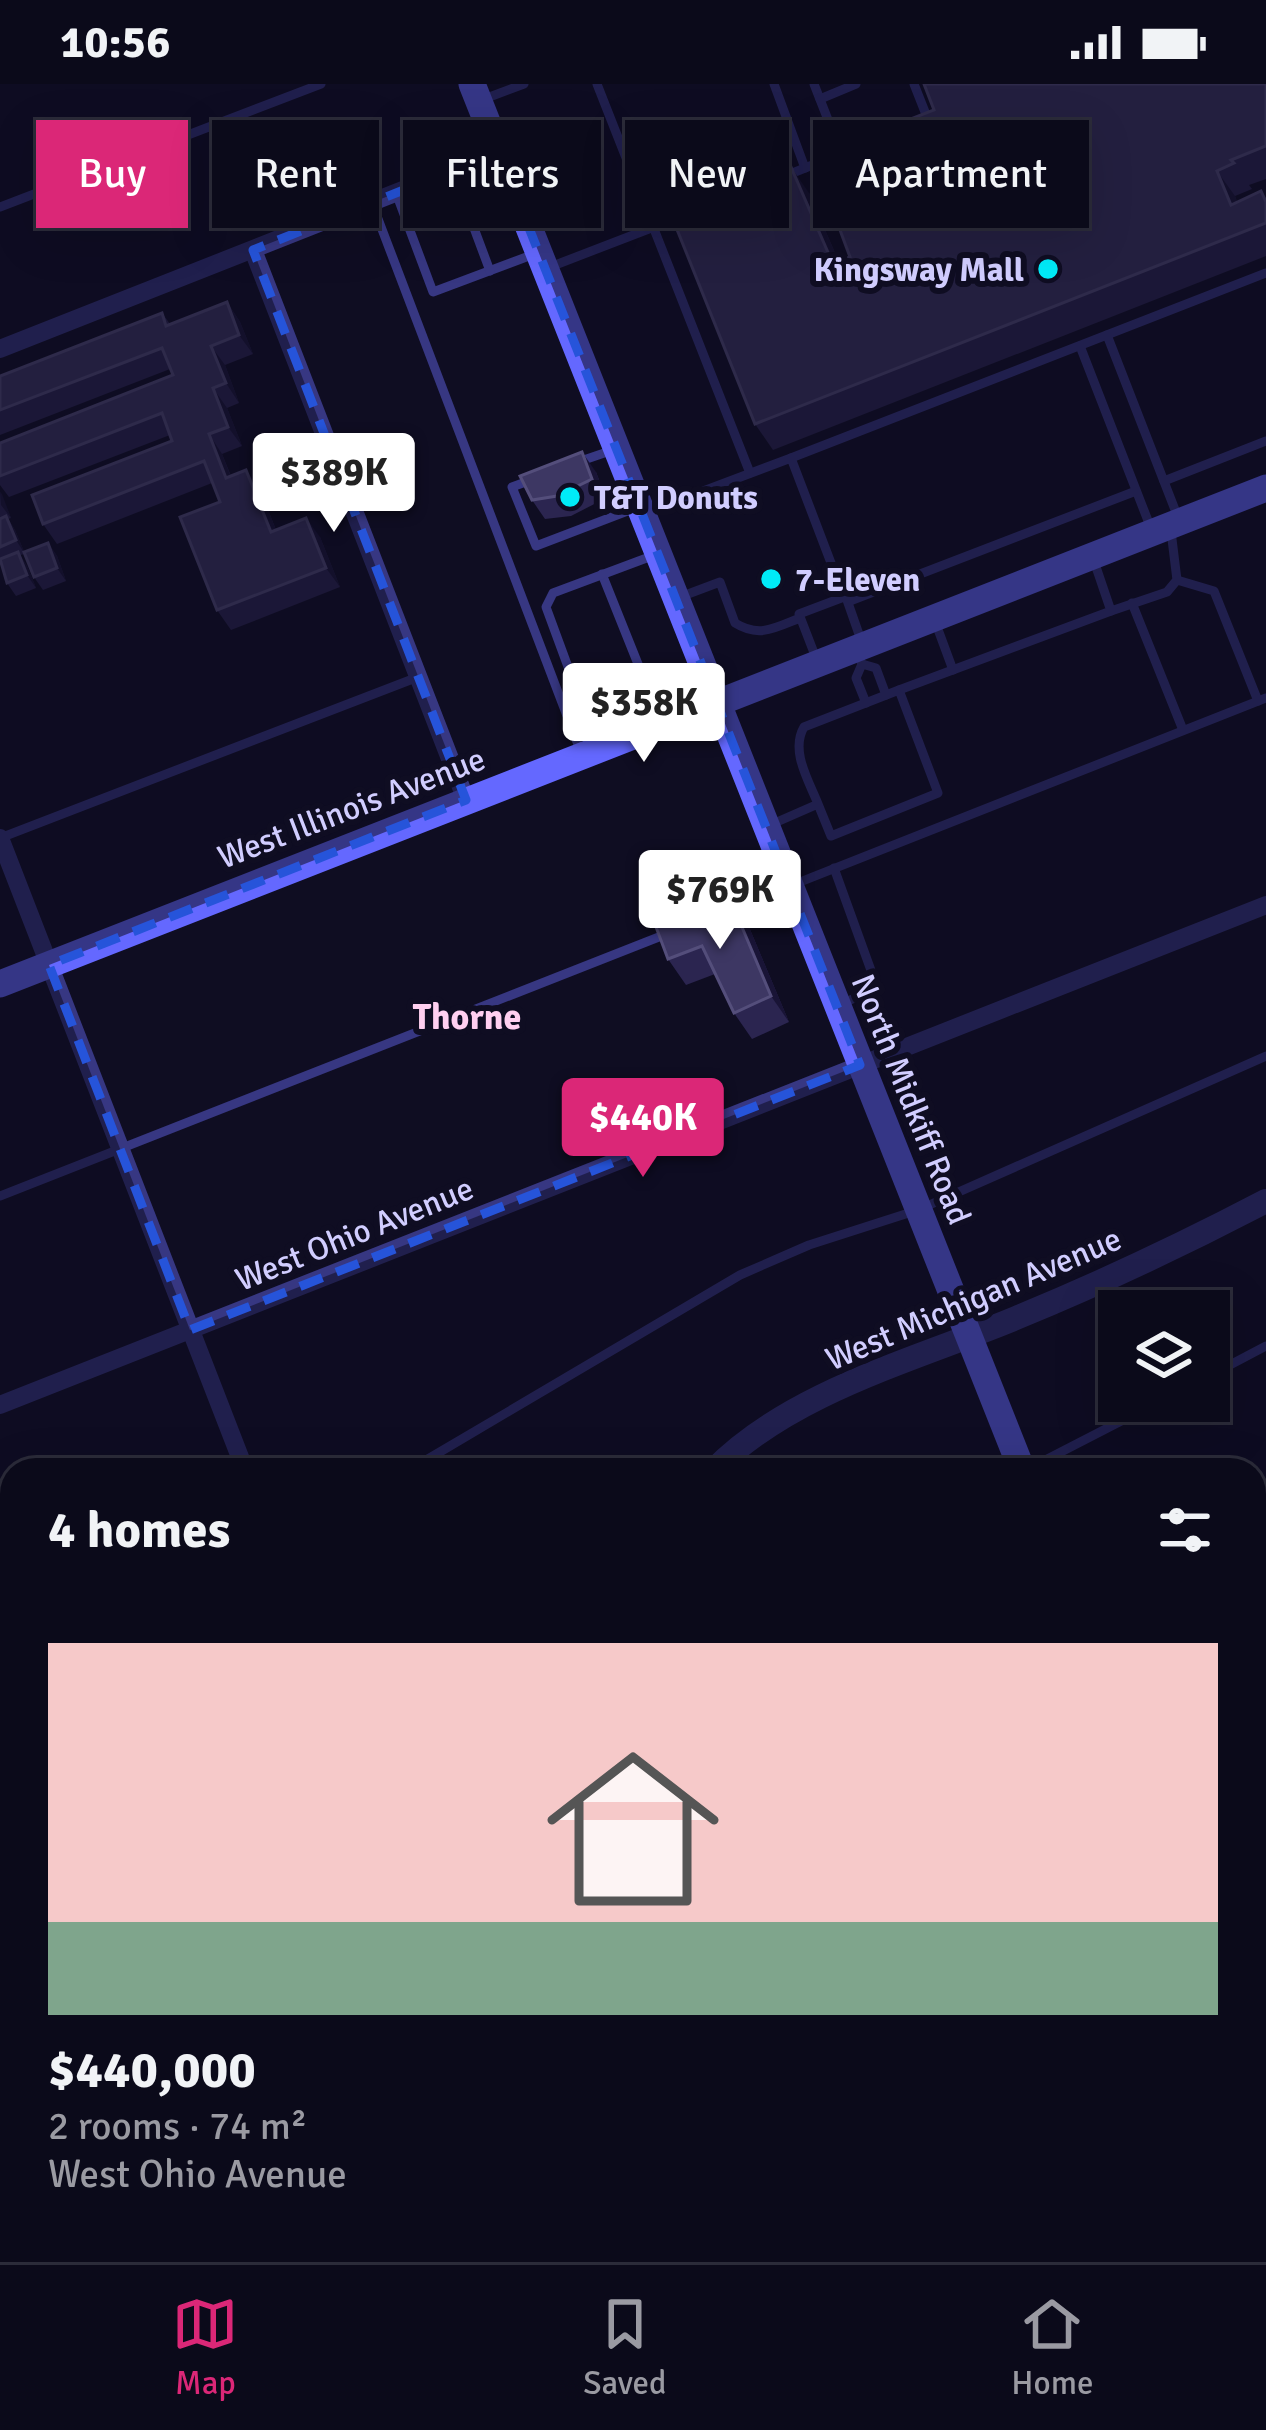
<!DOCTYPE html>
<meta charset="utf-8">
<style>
:root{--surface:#0b0a1a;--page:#141323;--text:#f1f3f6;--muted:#9a9aa2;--line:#2b2b39;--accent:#db2777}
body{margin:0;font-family:Signika,sans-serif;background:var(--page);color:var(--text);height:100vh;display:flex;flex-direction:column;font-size:45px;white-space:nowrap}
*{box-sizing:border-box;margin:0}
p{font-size:39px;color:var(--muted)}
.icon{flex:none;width:66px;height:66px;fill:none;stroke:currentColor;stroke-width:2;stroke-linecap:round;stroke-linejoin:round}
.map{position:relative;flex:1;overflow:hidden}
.drawer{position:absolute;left:0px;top:1374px;width:1266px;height:804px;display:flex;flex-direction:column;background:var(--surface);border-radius:36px 36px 0 0;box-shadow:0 12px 48px #0002,0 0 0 3px var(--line)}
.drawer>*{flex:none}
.hud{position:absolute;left:36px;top:36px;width:1194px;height:108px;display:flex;gap:24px}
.controls{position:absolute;left:1098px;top:1206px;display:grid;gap:24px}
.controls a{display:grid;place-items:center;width:132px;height:132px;border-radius:0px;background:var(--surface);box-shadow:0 12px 48px #0002,0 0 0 3px var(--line);font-size:60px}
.price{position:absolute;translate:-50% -102px;padding:0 27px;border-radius:12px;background:#fff;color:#222;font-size:39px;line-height:78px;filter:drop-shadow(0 3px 6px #0008)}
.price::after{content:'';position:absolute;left:50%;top:72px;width:36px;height:27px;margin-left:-18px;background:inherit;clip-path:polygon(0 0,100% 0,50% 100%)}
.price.selected{background:var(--accent);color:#fff}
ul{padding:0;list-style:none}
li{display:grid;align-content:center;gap:24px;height:636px;padding:0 48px}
li span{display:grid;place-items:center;height:372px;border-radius:0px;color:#555}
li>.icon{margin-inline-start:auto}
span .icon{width:216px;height:216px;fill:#fffc;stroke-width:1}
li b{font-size:51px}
h2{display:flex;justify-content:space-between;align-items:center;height:144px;padding:0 48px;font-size:51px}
.tag{padding:0 42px;border-radius:0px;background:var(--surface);box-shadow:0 12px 48px #0002,0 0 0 3px var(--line);font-size:42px;line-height:108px}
.tag.selected{background:var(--accent);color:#fff}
.status{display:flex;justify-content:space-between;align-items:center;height:84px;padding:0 60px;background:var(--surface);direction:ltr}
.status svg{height:33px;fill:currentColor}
.dock{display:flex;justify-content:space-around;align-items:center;height:168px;border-top:3px solid var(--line);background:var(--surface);font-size:33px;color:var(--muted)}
.dock a{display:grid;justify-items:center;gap:6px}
.dock .selected{color:var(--accent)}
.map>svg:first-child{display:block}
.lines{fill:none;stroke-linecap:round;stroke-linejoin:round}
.service{stroke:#373782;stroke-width:9}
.minor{stroke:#373782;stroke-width:18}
.tertiary{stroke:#373782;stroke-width:24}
.secondary{stroke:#6468ff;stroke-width:27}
.wall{fill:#2b2550}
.shaded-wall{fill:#191436}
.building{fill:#3d3763;stroke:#544e7b;stroke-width:3}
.marked{fill:none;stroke:#2654da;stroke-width:9;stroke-dasharray:24 15;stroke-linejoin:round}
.poi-dot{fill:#00ebf8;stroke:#0f0d22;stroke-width:4.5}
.labels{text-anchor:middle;stroke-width:12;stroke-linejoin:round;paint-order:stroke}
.poi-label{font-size:33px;font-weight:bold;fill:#d1cdff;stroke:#0f0d22;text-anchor:start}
.street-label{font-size:33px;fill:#d1cdff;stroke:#0f0d22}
.neighbourhood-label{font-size:36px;font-weight:bold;fill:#ffcff0;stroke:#0f0d22}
</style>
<div class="status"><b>10:56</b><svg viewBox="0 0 49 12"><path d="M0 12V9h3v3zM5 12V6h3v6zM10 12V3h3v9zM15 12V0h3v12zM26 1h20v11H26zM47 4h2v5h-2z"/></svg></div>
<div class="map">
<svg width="1266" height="2178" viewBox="0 0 1266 2178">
<rect width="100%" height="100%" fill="#0f0d22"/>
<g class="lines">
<g class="service">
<path d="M 597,0 L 750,389"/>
<path d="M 774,0 L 805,84"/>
<path d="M 814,0 L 841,69"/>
<path d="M 914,0 L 927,33 L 923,34"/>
<path d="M 484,15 L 524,0"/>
<path d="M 820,15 L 856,0"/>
<path d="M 785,92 L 825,76"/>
<path d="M 426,97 L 441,130"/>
<path d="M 396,109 L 433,208 L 537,169"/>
<path d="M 372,119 L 580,666"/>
<path d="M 0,123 L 321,0"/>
<path d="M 468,128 L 490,187"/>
<path d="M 408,142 C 443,130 477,124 511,110"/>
<path d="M 550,183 L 680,133"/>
<path d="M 1107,251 L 1179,436"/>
<path d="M 1080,262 L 1152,447"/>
<path d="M 791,374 L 1266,189"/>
<path d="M 575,379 L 610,367"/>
<path d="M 531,396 L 512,403 L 536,462 L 638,423"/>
<path d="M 1164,397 L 1266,357"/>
<path d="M 645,429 L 791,374 L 844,513 L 850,517 L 1136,407"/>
<path d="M 1177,496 L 1214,507 L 1258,617"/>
<path d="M 680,513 L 720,498 L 735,539 C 759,554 775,544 800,534"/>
<path d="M 847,516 L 861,556"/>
<path d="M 1132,519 L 1183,646"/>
<path d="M 1111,527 L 1167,508 L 1177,496 L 1171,447"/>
<path d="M 936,540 L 953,586"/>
<path d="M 857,569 L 862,580 L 856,594 L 866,619"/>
<path d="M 816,574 L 799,530 L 844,513"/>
<path d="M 862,580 L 876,584 L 886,611"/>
<path d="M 899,606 L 1111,527 L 1094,477"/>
<path d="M 599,614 L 644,595 L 602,490"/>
<path d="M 614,656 L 599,614 L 585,617 L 578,610 L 546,523 L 553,509 L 652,472"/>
<path d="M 770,741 L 818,720 L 831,752 L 938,709 L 899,606 L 804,643 C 790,667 809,697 818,720"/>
<path d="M 0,754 L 418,593"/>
<path d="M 834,784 L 877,903 L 842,920"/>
<path d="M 724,828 L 1266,614"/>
<path d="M 0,1112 L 669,849"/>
<path d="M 1209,1292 L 1266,1262"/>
<path d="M 402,1386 L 428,1375 L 740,1191 L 809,1161 L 918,1126 L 1266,972"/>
<path d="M 1026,1386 L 1160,1317"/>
<path d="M 0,1544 L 12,1539"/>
<path d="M 1254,1573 L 1266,1565"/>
<path d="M 0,1976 L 12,1971"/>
<path d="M 539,2178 L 568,2166"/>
</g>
<g class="minor">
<path d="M 253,166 L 466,716"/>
<path d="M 0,265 L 499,68"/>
<path d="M 0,754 L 245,1386"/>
<path d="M 0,1321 L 1266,821"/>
<path d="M 1254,1766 L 1266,1761"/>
<path d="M 1254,2103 L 1266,2098"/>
<path d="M 554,2166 L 559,2178"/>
<path d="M 866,2178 L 871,2166"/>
<path d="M 1070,2178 L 1101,2166"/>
</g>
<g class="tertiary">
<path d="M 714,1386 C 790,1308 917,1275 1016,1234 C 1101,1199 1184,1160 1266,1117"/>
<path d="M 1254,1432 L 1266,1424"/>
<path d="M 0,1766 L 12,1761"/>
<path d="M 10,2178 L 41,2166"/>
</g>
<g class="secondary">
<path d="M 472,0 L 1022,1386"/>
<path d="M 0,900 L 1266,404"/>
<path d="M 1254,2002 L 1266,2033"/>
</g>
</g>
<g class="wall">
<path d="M 1266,0 L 1266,95 L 1249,101 L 1252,105 L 1235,112 L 1237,118 L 1261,107 L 1266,114 L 1266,172 L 773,366 L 755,340 L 809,109 L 839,178 Z"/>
<path d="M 227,218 L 240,238 L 253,270 L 225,281 L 239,319 L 227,324 L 242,362 L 222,370 L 231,392 L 260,405 L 276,446 L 320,453 L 340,503 L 231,546 L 217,526 L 220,418 L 212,399 L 57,460 L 43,440 L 172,357 L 170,351 L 9,413 L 0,401 L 0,359 L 173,291 L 170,285 L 0,351 L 0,292 L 162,229 L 170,240 Z"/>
<path d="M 596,388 L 606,414 L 571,432 L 545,435 L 532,416 Z"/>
<path d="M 0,408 L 11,434 L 8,435 L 15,446 L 25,470 L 20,471 L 27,482 L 36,504 L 16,512 L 7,499 L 0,474 Z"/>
<path d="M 48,459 L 57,472 L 66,497 L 43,506 L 34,493 Z"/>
<path d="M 731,817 L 749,843 L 789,938 L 752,955 L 734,929 L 715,890 L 686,901 L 668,875 Z"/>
</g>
<g class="shaded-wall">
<path d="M 791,83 L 809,109 L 851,206 L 833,180 Z"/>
<path d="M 1217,87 L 1235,112 L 1249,147 L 1231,121 Z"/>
<path d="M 227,218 L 240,238 L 253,270 L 239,251 Z"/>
<path d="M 211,262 L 225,281 L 239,319 L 226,299 Z"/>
<path d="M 213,304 L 227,324 L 242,362 L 228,343 Z"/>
<path d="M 209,350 L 222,370 L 239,414 L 226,394 Z"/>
<path d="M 582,368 L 596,388 L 606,414 L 592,395 Z"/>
<path d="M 246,386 L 260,405 L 284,467 L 271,448 Z"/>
<path d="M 0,408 L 2,410 L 11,434 L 1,421 Z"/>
<path d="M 6,432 L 15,446 L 25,470 L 16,456 Z"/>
<path d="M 306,434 L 320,453 L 340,503 L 326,484 Z"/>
<path d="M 48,459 L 57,472 L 66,497 L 57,484 Z"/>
<path d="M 18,468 L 27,482 L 36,504 L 27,491 Z"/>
<path d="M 731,817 L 749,843 L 789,938 L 771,912 Z"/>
</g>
<g class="building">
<path d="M 924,0 L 1266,0 L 1266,62 L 1231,76 L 1234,79 L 1217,87 L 1231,121 L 1261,107 L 1266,118 L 1266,139 L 755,340 L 670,128 L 791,83 L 833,180 L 850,173 L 813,73 L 934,26 Z"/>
<path d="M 227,218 L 239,251 L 211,262 L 226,299 L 213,304 L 228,343 L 209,350 L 226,394 L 246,386 L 271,448 L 306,434 L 326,484 L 217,526 L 180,433 L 220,418 L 204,377 L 43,440 L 32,411 L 172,357 L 162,329 L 0,392 L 0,359 L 173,291 L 162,264 L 0,326 L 0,292 L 162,229 L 166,242 Z"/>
<path d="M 582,368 L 592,395 L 557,412 L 532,416 L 520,392 Z"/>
<path d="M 6,432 L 16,456 L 0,463 L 0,435 Z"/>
<path d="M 48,459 L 57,484 L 34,493 L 24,468 Z"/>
<path d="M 18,468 L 27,491 L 7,499 L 0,475 Z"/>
<path d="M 731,817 L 771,912 L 734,929 L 702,862 L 668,875 L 656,843 Z"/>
</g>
<path d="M0 0H1266V2178H0ZM 499,68 L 860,981 L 190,1246 L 49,881 L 466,716 L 253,166 Z" fill="#0f0d22" fill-opacity=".55" fill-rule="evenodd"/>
<path class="marked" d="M 499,68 L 860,981 L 190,1246 L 49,881 L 466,716 L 253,166 Z"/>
<g class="poi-dot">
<circle cx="1048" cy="185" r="12"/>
<circle cx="570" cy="413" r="12"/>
<circle cx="771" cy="495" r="12"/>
</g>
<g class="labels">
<g class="poi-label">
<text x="1024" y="197" text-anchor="end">Kingsway Mall</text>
<text x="594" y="425">T&amp;T Donuts</text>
<text x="795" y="507">7-Eleven</text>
</g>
<g class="street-label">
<text transform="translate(351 723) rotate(-21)" y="12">West Illinois Avenue</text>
<text transform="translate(912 1015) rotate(68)" y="12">North Midkiff Road</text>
<text transform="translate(354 1149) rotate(-22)" y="12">West Ohio Avenue</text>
<text transform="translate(973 1214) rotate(-23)" y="12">West Michigan Avenue</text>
</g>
<g class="neighbourhood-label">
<text x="467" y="945">Thorne</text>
</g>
</g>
</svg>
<div class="controls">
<a><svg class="icon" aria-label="layers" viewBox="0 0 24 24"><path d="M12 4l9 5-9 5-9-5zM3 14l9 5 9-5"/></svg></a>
</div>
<b class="price" style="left:334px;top:451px">$389K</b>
<b class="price" style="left:644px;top:681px">$358K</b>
<b class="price" style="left:720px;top:868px">$769K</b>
<b class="price selected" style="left:643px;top:1096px">$440K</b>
<div class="hud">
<a class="tag selected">Buy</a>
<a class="tag">Rent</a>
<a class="tag">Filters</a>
<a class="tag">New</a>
<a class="tag">Apartment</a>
</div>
<section class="drawer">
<h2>4 homes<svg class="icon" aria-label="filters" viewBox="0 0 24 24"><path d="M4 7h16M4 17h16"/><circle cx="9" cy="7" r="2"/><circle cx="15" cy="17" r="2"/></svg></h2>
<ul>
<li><span style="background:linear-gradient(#f6c9c9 75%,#7fa58c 0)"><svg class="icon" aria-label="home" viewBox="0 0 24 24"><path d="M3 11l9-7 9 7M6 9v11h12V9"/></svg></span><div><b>$440,000</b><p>2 rooms · 74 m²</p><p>West Ohio Avenue</p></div></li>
</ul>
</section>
</div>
<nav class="dock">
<a class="selected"><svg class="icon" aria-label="map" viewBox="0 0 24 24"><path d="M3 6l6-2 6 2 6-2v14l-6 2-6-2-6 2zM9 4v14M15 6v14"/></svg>Map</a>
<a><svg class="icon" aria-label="saved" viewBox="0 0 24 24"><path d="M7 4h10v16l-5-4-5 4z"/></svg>Saved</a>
<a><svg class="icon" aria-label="home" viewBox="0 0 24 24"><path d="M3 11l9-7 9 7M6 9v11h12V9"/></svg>Home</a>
</nav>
